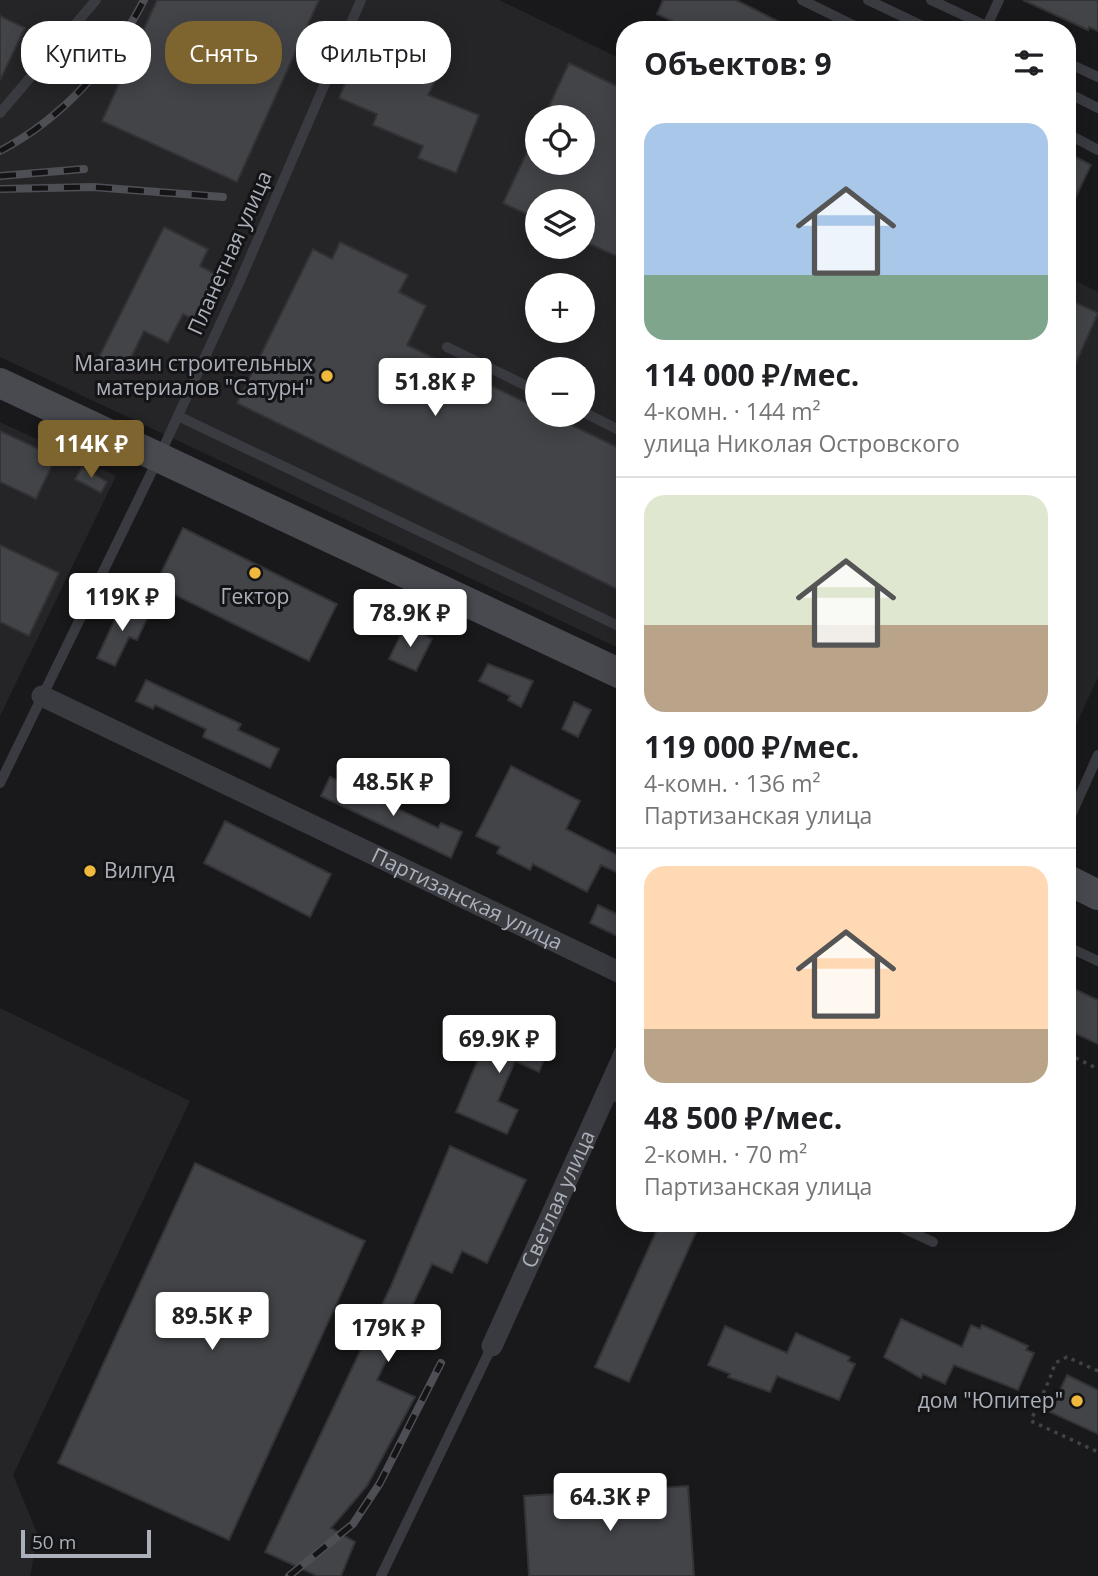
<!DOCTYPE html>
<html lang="ru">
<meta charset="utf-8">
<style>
:root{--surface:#fff;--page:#f6f6f6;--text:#202124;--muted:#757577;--line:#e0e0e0;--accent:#7e652f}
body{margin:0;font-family:"Open Sans",sans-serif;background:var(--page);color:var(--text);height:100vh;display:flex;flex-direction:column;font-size:26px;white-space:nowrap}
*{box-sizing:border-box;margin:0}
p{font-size:23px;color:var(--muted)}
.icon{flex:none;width:38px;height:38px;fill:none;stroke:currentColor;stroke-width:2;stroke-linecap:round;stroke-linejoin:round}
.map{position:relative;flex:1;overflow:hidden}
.sheet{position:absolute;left:616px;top:21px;width:460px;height:1211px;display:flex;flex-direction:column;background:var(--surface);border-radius:28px;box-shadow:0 4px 18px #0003}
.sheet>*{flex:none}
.top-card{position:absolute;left:21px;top:21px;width:490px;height:63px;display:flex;gap:14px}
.tools{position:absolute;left:525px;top:105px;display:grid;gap:14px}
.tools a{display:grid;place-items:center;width:70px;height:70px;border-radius:50%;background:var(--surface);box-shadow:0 4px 18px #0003;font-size:35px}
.scale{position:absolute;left:21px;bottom:18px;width:130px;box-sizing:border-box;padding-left:7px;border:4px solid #abb0ba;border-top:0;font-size:19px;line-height:24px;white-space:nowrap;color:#abb0ba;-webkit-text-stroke:5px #141416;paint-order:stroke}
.price{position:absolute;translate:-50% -60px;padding:0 16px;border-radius:7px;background:#fff;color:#222;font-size:23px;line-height:46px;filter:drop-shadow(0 2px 4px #0008)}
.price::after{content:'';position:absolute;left:50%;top:42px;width:21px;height:16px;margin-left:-10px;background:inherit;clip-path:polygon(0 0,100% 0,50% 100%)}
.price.on{background:var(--accent);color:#fff}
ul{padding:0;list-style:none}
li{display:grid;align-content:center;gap:14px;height:371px;padding:0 28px}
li+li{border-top:2px solid var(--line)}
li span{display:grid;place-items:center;height:217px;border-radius:21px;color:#555}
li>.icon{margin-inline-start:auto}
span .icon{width:126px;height:126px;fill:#fffc;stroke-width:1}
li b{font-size:30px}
h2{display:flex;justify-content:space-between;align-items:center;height:84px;padding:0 28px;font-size:30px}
.tag{padding:0 24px;border-radius:28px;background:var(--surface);box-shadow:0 4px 18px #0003;font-size:24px;line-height:63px}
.tag.on{background:var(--accent);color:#fff}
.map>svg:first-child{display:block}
.built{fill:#252528;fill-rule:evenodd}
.building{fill:#434448;stroke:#333337;stroke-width:2}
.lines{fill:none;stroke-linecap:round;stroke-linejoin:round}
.path{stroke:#404247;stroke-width:3.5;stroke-dasharray:3.5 5;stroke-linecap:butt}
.lane{stroke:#3a3b40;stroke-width:10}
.street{stroke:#3a3b40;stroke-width:21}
.secondary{stroke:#484a50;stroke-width:30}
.rail-casing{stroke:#4d4f55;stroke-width:8}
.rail{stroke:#141416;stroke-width:5;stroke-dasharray:16;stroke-linecap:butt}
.poi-dot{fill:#f0b83c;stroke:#141416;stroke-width:2.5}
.labels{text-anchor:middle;stroke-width:6;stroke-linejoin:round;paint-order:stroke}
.street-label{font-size:21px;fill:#abb0ba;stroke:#141416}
.poi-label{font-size:21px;fill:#abb0ba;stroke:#141416;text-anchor:end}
</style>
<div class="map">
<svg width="1098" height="1576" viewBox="0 0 1098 1576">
<rect width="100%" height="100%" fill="#19191b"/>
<g class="built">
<path d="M 0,0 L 499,0 L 625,61 L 625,651 L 0,357 ZM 537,117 L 583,117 L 583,163 L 537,163 ZM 537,201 L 583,201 L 583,247 L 537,247 ZM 537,285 L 583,285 L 583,331 L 537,331 ZM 537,369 L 583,369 L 583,415 L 537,415 Z"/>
<path d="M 1068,277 L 1098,292 L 1098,677 L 1068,742 Z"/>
<path d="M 0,422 L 116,476 L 0,716 Z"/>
<path d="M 0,1008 L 190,1101 L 13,1475 L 38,1535 L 30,1576 L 0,1576 Z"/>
</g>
<g class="building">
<path d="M 157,0 L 319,0 L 237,182 L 102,121 Z"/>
<path d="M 663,0 L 736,0 L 795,30 L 691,30 L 657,14 Z"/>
<path d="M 1023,0 L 1098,0 L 1098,31 L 1089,27 L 1088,30 Z"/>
<path d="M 0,16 L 25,28 L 0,80 Z"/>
<path d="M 396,25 L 450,52 L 428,95 L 479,115 L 456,173 L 418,158 L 423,146 L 373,125 L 377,114 L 339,98 L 353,65 L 372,72 Z"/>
<path d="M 569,63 L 625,90 L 625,260 L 583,241 L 583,201 L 537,201 L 537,219 L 503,203 L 537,131 L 537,163 L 583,163 L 583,117 L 544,117 Z"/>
<path d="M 1068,153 L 1091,165 L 1068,213 Z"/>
<path d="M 164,227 L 208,249 L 200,266 L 221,277 L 199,322 L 183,314 L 168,343 L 144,331 L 124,372 L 98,359 Z"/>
<path d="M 340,242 L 408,275 L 399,292 L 426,306 L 407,345 L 537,408 L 537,415 L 551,415 L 625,451 L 625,593 L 237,403 L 313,249 L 332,259 Z"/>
<path d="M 1068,299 L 1098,313 L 1068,381 Z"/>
<path d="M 0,431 L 56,457 L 36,499 L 0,482 Z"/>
<path d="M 82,467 L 107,482 L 101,493 L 75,479 Z"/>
<path d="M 183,528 L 337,604 L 309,661 L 155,585 Z"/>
<path d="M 0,545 L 59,573 L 29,636 L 0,622 Z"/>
<path d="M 123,602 L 149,614 L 137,640 L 129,637 L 115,666 L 97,658 Z"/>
<path d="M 405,626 L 432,639 L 416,671 L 389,659 Z"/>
<path d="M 488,664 L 533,681 L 521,707 L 508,700 L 510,696 L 479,681 Z"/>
<path d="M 146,680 L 241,724 L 238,730 L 279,749 L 270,768 L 203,737 L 206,729 L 155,705 L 153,709 L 136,701 Z"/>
<path d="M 574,702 L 591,710 L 578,737 L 562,729 Z"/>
<path d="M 511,766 L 580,801 L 566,829 L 625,859 L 625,876 L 601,865 L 587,892 L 533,864 L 530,870 L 497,853 L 500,847 L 476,836 Z"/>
<path d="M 330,777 L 438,828 L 441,823 L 462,832 L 451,858 L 321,796 Z"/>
<path d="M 225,821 L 331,874 L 310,917 L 204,863 Z"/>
<path d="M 598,905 L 625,918 L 625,940 L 590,923 Z"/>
<path d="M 1068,986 L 1098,1000 L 1098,1044 L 1068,1030 Z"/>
<path d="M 494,1021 L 550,1045 L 539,1072 L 515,1061 L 498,1101 L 518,1110 L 507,1134 L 456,1112 Z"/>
<path d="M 450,1146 L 526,1180 L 487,1263 L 462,1251 L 452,1273 L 432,1264 L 377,1380 L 415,1397 L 367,1486 L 331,1528 L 355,1542 L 341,1576 L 317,1576 L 265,1552 L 391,1286 Z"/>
<path d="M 195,1163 L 365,1241 L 229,1540 L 58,1463 Z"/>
<path d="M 660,1223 L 700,1223 L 629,1382 L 595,1367 Z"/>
<path d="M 901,1319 L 962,1347 L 971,1325 L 980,1329 L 982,1325 L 1028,1346 L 1026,1350 L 1034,1353 L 1018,1390 L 954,1365 L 945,1384 L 923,1374 L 921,1378 L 884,1357 Z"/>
<path d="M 725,1326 L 787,1353 L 796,1333 L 850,1357 L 848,1361 L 855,1364 L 839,1400 L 777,1376 L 770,1392 L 728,1377 L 730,1374 L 708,1365 Z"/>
<path d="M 1067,1375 L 1098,1390 L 1098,1434 L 1050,1412 Z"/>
<path d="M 688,1486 L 694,1576 L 529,1576 L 524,1496 Z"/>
</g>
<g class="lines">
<g class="path">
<path d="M 1068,1054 L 1098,1069"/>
<path d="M 1098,1371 L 1067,1357 L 1055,1363 C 1049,1384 1039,1400 1031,1421 L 1098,1452"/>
</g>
<g class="lane">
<path d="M 802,0 L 863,30"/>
<path d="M 868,0 L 931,30"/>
<path d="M 931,0 L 995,30"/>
<path d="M 985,30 L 999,0"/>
<path d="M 1068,63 L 1098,77"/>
<path d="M 1068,93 L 1098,108"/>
<path d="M 0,113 L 96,0"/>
<path d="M 1068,134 L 1098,150"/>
<path d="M 447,347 L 537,391"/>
<path d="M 583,412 L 625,433"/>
<path d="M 178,416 L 625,629"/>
<path d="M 0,783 L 159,457 L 239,283 L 361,0"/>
<path d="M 1068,822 L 1098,755"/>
<path d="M 1068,947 L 1098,961"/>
<path d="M 606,1093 L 625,1101"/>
<path d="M 892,1223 L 933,1242"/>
<path d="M 381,1576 L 492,1346"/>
</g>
<g class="street">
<path id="s1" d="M 42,696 L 625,975"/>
<path id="s2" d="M 492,1346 L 625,1052"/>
</g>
<g class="secondary">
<path d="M 0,383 L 625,676"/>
<path d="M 1068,880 L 1098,895"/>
</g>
<defs>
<g id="rail">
<path d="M 0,151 C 63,118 112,63 144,0"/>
<path d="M 0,176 L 84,169"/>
<path d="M 0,189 L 93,187 L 223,197"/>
<path d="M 289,1576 L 353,1524 L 380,1483 L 441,1363"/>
</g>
</defs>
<use href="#rail" class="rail-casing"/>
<use href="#rail" class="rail"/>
</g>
<g class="poi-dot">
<circle cx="327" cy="376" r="7"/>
<circle cx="255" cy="573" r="7"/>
<circle cx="90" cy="871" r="7"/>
<circle cx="1077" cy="1401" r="7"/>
</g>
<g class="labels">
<g class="street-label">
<text transform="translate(230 253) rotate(-66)" y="7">Планетная улица</text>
<text dy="7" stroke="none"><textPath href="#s1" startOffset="471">Партизанская улица</textPath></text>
<text dy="7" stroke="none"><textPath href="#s2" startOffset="161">Светлая улица</textPath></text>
</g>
<g class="poi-label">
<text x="313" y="371">Магазин строительных<tspan x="313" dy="24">материалов "Сатурн"</tspan></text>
<text x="255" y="604" text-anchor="middle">Гектор</text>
<text x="104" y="878" text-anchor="start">Вилгуд</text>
<text x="1063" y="1408">дом "Юпитер"</text>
</g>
</g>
</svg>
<div class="tools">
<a><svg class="icon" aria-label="locate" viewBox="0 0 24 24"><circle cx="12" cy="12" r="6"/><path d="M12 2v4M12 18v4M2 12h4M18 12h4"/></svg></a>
<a><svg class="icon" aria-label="layers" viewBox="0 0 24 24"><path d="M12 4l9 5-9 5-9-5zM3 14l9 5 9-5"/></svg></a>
<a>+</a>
<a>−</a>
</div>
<div class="scale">50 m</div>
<b class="price" style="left:435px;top:418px">51.8K ₽</b>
<b class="price on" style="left:91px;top:480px">114K ₽</b>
<b class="price" style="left:122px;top:633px">119K ₽</b>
<b class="price" style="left:410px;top:649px">78.9K ₽</b>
<b class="price" style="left:393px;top:818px">48.5K ₽</b>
<b class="price" style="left:499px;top:1075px">69.9K ₽</b>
<b class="price" style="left:212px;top:1352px">89.5K ₽</b>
<b class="price" style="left:388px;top:1364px">179K ₽</b>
<b class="price" style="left:610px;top:1533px">64.3K ₽</b>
<div class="top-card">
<a class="tag">Купить</a>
<a class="tag on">Снять</a>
<a class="tag">Фильтры</a>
</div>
<section class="sheet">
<h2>Объектов: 9<svg class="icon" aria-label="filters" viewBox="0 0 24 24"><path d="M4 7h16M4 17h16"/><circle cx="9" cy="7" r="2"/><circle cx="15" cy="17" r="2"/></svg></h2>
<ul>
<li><span style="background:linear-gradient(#a9c7e8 70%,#7fa58c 0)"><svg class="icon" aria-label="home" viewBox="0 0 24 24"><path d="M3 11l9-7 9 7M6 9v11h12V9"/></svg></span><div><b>114 000 ₽/мес.</b><p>4-комн. · 144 m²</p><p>улица Николая Островского</p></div></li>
<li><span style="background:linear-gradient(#dfe7d0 60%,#b9a48a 0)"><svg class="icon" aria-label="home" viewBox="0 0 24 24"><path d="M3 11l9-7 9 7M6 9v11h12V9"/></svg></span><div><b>119 000 ₽/мес.</b><p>4-комн. · 136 m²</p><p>Партизанская улица</p></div></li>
<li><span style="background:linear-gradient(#ffd9b3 75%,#b9a48a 0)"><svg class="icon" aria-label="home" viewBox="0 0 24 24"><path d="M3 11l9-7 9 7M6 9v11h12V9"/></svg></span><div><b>48 500 ₽/мес.</b><p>2-комн. · 70 m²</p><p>Партизанская улица</p></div></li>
</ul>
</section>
</div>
